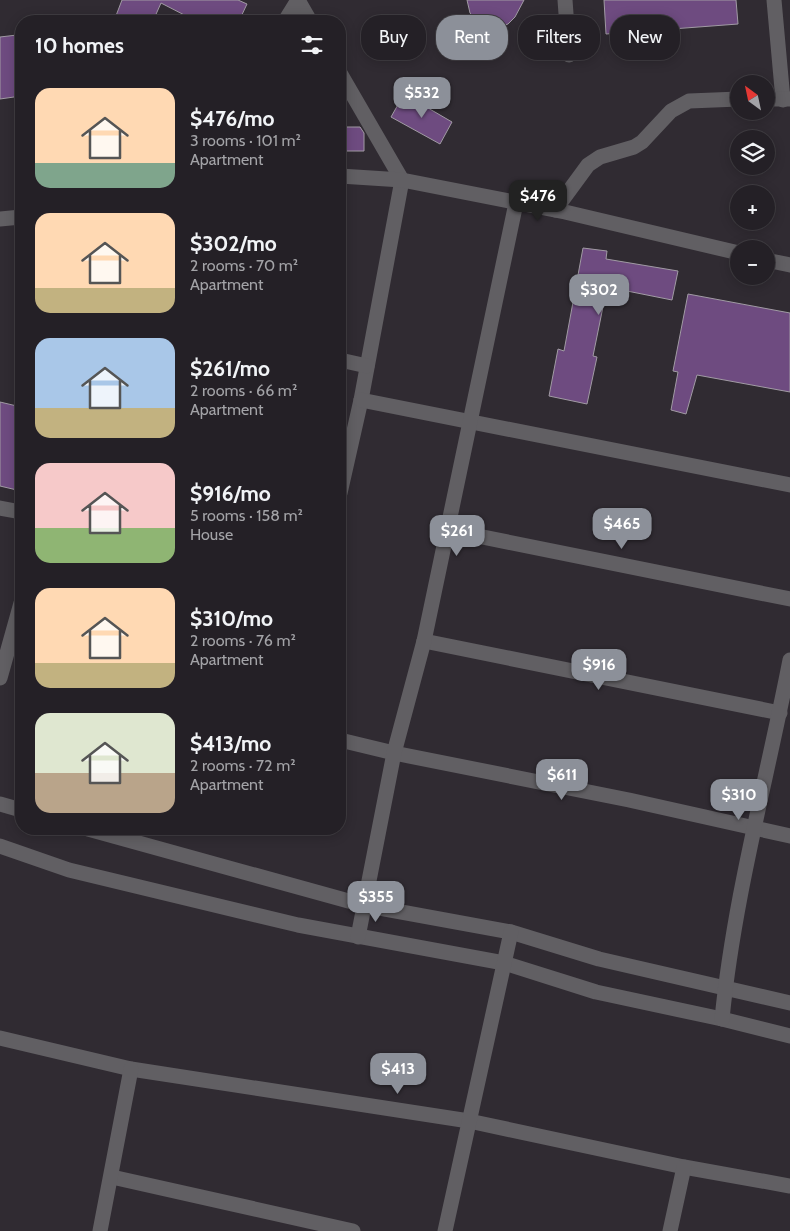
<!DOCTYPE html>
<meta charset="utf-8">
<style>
:root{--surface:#242026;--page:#2c282e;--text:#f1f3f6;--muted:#a3a3a7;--line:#413e43;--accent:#8c9099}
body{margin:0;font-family:Cabin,sans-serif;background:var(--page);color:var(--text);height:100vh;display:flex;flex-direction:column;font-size:19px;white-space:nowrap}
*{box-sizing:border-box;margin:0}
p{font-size:16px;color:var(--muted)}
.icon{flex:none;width:28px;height:28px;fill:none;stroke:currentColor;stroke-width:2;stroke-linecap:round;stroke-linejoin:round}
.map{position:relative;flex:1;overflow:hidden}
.details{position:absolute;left:15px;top:15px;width:331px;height:820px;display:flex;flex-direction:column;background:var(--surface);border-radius:20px;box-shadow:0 2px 12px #0003,0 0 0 1px var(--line)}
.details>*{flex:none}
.banner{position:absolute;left:361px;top:15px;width:354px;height:45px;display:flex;gap:10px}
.needle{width:32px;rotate:327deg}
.tools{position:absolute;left:730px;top:75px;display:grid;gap:10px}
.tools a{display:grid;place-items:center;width:45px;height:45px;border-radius:50%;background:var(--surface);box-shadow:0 2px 12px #0003,0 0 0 1px var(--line);font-size:25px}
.price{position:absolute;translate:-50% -42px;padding:0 11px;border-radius:10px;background:var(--accent);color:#fff;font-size:16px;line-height:32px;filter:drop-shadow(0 1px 2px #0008)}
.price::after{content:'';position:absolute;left:50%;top:30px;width:15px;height:11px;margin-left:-8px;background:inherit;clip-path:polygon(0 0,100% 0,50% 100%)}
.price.on{background:#222;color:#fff}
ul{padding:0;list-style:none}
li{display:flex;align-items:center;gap:15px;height:125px;padding:0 20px}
li span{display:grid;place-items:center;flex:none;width:140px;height:100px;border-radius:15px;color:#555}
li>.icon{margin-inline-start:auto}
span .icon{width:60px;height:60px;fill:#fffc;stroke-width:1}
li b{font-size:21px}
h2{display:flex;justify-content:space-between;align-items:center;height:60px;padding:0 20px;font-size:21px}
.pill{padding:0 18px;border-radius:20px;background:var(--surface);box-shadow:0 2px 12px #0003,0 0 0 1px var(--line);font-size:18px;line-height:45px}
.pill.on{background:var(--accent);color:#fff}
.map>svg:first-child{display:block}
.building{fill:#6e4b80;stroke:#a19ba4}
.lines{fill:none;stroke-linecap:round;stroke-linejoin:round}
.minor{stroke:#615f63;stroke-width:15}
</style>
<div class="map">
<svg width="790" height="1231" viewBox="0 0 790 1231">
<rect width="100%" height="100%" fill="#302b32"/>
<g class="building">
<path d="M 122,0 L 238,0 L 247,4 L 239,21 L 196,21 L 161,3 L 153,21 L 114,21 Z"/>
<path d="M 467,0 L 524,0 L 515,17 L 508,24 L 500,27 L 491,28 L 483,26 L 476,20 L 470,13 Z"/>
<path d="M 604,0 L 736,0 L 738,24 L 606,34 Z"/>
<path d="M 17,35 L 21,96 L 0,99 L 0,37 Z"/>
<path d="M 404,94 L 452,122 L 440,144 L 391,117 Z"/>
<path d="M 340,127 L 360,127 L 364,133 L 364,151 L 340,151 Z"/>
<path d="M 583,248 L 607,251 L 606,259 L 678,271 L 672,300 L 607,287 L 593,356 L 597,357 L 587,404 L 549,396 L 558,349 L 564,351 Z"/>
<path d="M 688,294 L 790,313 L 790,392 L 697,375 L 686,414 L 671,410 L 678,372 L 673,371 Z"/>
<path d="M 0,402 L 21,407 L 21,491 L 0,486 Z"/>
</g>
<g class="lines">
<g class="minor">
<path d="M 298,0 L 310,21"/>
<path d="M 565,0 L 569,55"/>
<path d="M 774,0 L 783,100"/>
<path d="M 285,21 L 298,0"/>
<path d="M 340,73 L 402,180 L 361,400 L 340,493"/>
<path d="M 766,99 L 790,99"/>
<path d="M 340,176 L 402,180 L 565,212 L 739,253"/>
<path d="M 555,210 L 588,165 L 600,157 L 634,147 L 642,142 L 671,111 L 689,101 L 739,99"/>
<path d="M 0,219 L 21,217"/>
<path d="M 766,260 L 790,265"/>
<path d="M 340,360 L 367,366"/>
<path d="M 361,400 L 790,485"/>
<path d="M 0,508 L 21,512"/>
<path d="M 448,530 L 790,599"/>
<path d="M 424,641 L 780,713"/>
<path d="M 0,678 L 21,603"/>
<path d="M 340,740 L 394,753 L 629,800 L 790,836"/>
<path d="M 0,804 L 21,810"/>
<path d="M 88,829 L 363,905 L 511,932 L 599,959 L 790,1003"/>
<path d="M 0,846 L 69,870 L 298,925 L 504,963 L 596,992 L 722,1019 L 790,1036"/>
<path d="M 358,937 L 394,753 L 424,641 L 516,203"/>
<path d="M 722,1019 C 734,897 767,779 790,660"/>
<path d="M 0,1038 L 131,1069 L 469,1121 L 684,1167 L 790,1186"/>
<path d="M 112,1177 L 353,1231"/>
<path d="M 100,1231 L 131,1069"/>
<path d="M 445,1231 L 511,932"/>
<path d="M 670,1231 L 684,1167"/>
</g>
</g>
</svg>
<div class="tools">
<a><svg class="needle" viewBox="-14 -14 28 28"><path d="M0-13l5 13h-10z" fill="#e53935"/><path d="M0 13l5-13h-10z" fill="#a3a3a7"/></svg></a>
<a><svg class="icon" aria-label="layers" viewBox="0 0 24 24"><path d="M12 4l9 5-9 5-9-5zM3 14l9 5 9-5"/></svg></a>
<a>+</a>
<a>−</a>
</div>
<b class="price" style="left:422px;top:119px">$532</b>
<b class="price on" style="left:538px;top:222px">$476</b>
<b class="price" style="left:599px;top:316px">$302</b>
<b class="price" style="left:622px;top:550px">$465</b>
<b class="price" style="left:457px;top:557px">$261</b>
<b class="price" style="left:599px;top:691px">$916</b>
<b class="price" style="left:562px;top:801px">$611</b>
<b class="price" style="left:739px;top:821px">$310</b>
<b class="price" style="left:376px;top:923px">$355</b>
<b class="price" style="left:398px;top:1095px">$413</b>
<div class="banner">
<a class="pill">Buy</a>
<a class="pill on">Rent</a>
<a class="pill">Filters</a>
<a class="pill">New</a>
</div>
<section class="details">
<h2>10 homes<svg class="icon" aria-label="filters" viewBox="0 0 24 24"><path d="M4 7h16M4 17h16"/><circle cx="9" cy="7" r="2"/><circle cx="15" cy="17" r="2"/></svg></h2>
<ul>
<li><span style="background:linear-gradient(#ffd9b3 75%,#7fa58c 0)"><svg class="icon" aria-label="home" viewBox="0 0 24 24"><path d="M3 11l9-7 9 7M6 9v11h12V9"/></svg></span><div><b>$476/mo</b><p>3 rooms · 101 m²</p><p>Apartment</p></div></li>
<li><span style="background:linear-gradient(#ffd9b3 75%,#c2b280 0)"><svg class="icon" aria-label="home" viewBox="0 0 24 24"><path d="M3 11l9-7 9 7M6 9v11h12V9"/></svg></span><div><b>$302/mo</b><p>2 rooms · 70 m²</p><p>Apartment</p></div></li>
<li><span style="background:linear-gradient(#a9c7e8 70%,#c2b280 0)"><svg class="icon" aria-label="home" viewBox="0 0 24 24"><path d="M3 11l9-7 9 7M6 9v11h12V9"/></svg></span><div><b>$261/mo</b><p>2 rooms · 66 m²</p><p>Apartment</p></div></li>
<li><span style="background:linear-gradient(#f6c9c9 65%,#8fb573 0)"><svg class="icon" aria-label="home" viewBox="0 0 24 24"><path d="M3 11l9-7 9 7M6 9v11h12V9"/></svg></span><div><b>$916/mo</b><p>5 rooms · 158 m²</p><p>House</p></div></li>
<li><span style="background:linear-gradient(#ffd9b3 75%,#c2b280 0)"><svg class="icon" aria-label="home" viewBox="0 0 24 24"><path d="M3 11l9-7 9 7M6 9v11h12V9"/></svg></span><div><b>$310/mo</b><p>2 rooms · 76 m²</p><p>Apartment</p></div></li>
<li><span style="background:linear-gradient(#dfe7d0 60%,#b9a48a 0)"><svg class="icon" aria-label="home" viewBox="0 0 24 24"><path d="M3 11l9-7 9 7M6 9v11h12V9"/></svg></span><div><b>$413/mo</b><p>2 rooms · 72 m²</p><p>Apartment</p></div></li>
</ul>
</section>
</div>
